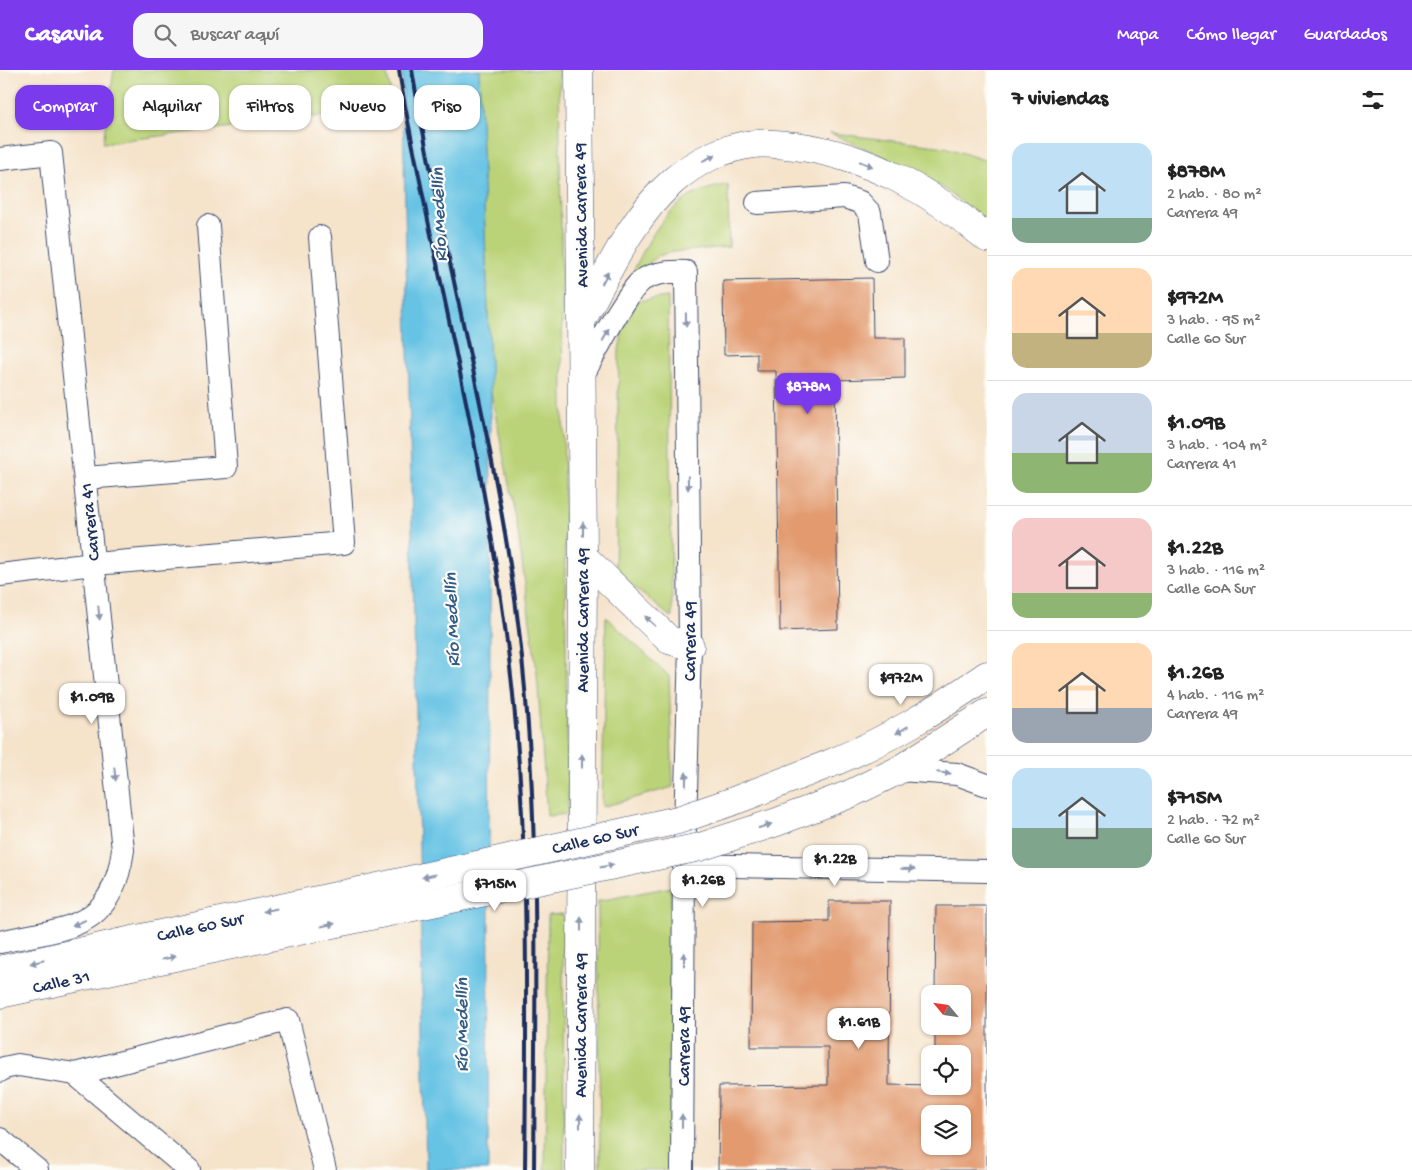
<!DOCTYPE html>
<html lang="es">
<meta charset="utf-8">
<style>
:root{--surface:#fff;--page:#f6f6f6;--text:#222;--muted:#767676;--line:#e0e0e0;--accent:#7c3aed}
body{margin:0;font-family:"Gochi Hand",sans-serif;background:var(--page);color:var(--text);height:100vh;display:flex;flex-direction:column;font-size:19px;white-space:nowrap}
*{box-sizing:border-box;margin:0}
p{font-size:16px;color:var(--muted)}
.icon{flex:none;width:28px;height:28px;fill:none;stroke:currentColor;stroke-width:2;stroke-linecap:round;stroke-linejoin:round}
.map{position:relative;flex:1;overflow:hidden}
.panel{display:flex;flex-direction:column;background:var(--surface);width:425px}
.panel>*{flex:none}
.hud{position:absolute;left:15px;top:15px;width:475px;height:45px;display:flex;gap:10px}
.needle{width:32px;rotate:299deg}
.fabs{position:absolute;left:921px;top:915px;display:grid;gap:10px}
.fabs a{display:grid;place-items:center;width:50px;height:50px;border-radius:10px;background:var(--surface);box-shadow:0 1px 4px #0004;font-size:25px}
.price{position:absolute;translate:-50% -42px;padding:0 11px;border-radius:10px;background:#fff;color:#222;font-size:16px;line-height:32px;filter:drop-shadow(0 1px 2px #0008)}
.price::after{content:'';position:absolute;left:50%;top:30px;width:15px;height:11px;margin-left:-8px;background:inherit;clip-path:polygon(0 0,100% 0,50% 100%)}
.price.selected{background:var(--accent);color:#fff}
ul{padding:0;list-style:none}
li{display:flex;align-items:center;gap:15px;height:125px;padding:0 25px}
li+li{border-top:1px solid var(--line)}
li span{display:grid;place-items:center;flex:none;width:140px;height:100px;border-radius:15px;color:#555}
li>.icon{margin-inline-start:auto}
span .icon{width:60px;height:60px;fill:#fffc;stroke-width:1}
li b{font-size:21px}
h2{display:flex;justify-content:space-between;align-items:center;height:60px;padding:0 25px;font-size:21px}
.chip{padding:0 18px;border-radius:15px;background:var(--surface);box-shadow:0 1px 4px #0004;font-size:18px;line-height:45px}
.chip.selected{background:var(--accent);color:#fff}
header{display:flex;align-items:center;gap:30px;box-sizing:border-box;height:70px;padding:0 25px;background:var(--accent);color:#fff}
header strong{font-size:24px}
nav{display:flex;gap:28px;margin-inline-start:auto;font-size:18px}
.search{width:350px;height:45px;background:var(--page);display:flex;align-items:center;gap:12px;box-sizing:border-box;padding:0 18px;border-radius:15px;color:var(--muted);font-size:19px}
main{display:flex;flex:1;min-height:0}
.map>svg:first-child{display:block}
.green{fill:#bbd378;stroke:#6b816b}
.water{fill:#66c3e4;stroke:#4079a1}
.building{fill:#e29a6e;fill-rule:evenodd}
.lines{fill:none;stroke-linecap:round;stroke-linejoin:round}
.minor-casing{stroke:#3c4a6e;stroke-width:24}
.major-casing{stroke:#3c4a6e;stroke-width:29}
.highway-casing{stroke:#3c4a6e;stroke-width:29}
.minor{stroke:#fff;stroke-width:22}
.major{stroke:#fff;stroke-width:28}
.highway{stroke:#fff;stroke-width:28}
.rail{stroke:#1b2f5e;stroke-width:4}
.major-bridge-casing{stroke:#3c4a6e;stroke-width:29;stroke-linecap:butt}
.major-bridge{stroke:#fff;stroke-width:28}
.oneway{fill:#8d97ae}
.labels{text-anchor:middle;stroke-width:4.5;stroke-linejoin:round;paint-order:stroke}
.street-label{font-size:18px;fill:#1b2f5e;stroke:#fdfcf7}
.water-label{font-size:19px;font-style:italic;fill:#325b86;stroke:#fdfcf7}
</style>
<header>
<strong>Casavia</strong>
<div class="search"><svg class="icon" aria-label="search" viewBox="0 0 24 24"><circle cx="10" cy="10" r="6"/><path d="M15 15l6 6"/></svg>Buscar aquí</div>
<nav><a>Mapa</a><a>Cómo llegar</a><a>Guardados</a></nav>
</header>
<main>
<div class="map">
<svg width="987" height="1100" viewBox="0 0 987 1100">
<rect width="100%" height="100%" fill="#fdfcf7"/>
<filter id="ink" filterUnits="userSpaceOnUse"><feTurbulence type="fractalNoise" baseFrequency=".02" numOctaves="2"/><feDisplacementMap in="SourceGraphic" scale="10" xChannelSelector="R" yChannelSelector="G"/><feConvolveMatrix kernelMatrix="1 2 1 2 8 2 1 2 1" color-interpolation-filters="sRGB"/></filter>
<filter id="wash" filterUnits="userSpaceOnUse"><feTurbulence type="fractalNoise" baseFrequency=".0096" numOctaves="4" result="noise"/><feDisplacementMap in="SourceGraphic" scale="20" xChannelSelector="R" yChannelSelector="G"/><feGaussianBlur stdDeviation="1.12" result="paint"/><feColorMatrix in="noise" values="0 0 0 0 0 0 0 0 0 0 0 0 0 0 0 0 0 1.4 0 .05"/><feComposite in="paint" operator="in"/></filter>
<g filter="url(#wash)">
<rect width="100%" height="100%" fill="#f5e3ca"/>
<g class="green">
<path d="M 114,0 L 386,0 L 394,37 L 103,73 Z"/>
<path d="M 479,0 L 559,0 L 568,744 L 547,746 L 537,603 L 517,455 L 491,322 Z"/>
<path d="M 830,63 L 945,77 L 987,91 L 987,151 L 940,116 L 889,89 Z"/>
<path d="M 728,114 L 729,177 L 673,182 L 658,186 L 628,211 C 645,179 658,145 691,126 C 701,120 716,117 728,114 Z"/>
<path d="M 668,227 L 672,548 L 615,502 L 619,280 L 623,259 L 637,231 Z"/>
<path d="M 606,547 L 669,606 L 673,717 L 602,737 Z"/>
<path d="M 671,817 L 671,1100 L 600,1100 L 598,831 Z"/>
<path d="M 563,844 L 564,1100 L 545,1100 L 548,845 Z"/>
</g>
<path class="water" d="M 402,0 L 479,0 L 491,322 L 488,1100 L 426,1100 Z"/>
<g id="blocks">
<g class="building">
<path d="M 872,208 L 873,268 L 905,268 L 905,308 L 835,310 L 838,559 L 780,561 L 776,301 L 757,301 L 757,284 L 724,285 L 723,211 Z"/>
<path d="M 829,831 L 890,831 L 889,1015 L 930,1016 L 962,1016 L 962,984 L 935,984 L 935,956 L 962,956 L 962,924 L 935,924 L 936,836 L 987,836 L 987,1100 L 718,1100 L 719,1016 L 828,1015 L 828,977 L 751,977 L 752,852 L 829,851 ZM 930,1044 L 962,1044 L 962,1076 L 930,1076 Z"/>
</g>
</g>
</g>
<g filter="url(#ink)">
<use href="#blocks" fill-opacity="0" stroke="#3c4a6e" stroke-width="1"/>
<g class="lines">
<defs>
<g id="minor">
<path d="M 0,89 L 51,83 L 123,780 C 112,861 67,857 0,872"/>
<path d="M 757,133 L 844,127 L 860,132 L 870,143 L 877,191"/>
<path d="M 582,307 C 593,287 628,218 644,209 C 657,202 671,201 686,202 L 690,576 L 684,795 L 682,1100"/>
<path d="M 85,408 L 226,397 L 208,156"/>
<path d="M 0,505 L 94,494 L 344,473 L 320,167"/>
<path d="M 899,700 L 957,704 L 987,715"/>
<path d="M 684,795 L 987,801"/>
<path d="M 0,1001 L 4,998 L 18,995 L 75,1004 L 288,950 L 325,1100"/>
<path d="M 75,1004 L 189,1100"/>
<path d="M 0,1069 L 37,1100"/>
</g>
<g id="major">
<path d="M 829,694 C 888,670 935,641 987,605"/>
<path d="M 850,724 L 899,700 L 987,643"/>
<path d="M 0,900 L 119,873"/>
<path d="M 0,924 L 122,898"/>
</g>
<g id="highway">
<path d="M 579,0 L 583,486 L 580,1100"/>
<path d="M 582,250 C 608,202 631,148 673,111 C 695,92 724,77 754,74 C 767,72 782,75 795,76 C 866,85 933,122 987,168"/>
<path d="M 583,486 L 669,570 L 690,576"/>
</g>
</defs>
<use href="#minor" class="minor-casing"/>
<use href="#major" class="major-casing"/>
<use href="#highway" class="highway-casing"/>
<use href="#minor" class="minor"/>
<use href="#major" class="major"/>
<use href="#highway" class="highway"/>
<g class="rail">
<path d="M 399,0 C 405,42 415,84 423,126 C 451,264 484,403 503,543 C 530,727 527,914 525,1100"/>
<path d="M 412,0 C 445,200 504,396 523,598 C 540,765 535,933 534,1100"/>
</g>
<defs>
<g id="major-bridge">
<path d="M 119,873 L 392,814 L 678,750 L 731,732 L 829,694"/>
<path d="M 122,898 L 700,777 L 777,752 L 850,724"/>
</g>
</defs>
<use href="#major-bridge" class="major-bridge-casing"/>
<use href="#major-bridge" class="major-bridge"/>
</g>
<defs><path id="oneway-solid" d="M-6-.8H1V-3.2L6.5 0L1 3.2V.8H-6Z" transform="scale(1.25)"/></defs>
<g class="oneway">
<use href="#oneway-solid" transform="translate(709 88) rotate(-25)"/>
<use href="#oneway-solid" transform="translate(866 94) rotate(22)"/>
<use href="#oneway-solid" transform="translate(605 208) rotate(-62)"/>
<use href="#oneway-solid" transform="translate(686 250) rotate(89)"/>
<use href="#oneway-solid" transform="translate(606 265) rotate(-60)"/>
<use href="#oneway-solid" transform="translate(688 413) rotate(89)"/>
<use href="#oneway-solid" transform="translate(583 459) rotate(-90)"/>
<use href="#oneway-solid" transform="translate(99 543) rotate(84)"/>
<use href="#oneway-solid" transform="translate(650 551) rotate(-136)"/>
<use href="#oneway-solid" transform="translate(902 660) rotate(149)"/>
<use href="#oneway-solid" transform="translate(582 691) rotate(-90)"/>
<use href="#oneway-solid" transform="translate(944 703) rotate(6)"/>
<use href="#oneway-solid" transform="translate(115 704) rotate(84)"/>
<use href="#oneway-solid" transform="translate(686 709) rotate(-89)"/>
<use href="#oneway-solid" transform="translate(765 756) rotate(-18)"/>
<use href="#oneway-solid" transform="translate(607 796) rotate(-12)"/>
<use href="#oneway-solid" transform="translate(908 799) rotate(1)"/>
<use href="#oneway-solid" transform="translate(429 806) rotate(167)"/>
<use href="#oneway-solid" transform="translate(270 840) rotate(168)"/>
<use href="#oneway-solid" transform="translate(79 853) rotate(156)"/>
<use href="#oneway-solid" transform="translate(581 854) rotate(-90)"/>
<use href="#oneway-solid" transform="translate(328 855) rotate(-12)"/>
<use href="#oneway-solid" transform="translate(169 888) rotate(-12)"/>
<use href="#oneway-solid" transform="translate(684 889) rotate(-90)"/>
<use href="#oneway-solid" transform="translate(37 892) rotate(167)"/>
<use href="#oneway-solid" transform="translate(580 1051) rotate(-90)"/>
<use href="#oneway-solid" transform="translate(682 1051) rotate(-90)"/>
</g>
</g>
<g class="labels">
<g class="street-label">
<text transform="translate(580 145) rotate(-91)" y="6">Avenida Carrera 49</text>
<text transform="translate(89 452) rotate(-96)" y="6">Carrera 41</text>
<text transform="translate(582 550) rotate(-90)" y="6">Avenida Carrera 49</text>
<text transform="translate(689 571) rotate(-90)" y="6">Carrera 49</text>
<text transform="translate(595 768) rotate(-13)" y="6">Calle 60 Sur</text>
<text transform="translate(200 856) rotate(-12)" y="6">Calle 60 Sur</text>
<text transform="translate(61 911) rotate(-12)" y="6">Calle 31</text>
<text transform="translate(580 955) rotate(-90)" y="6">Avenida Carrera 49</text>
<text transform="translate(683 976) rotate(-90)" y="6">Carrera 49</text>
</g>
<g class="water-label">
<text transform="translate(437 145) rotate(-92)" y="7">Río Medellín</text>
<text transform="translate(450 550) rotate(-92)" y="7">Río Medellín</text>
<text transform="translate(460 955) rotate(-90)" y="7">Río Medellín</text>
</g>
</g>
</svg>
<div class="fabs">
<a><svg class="needle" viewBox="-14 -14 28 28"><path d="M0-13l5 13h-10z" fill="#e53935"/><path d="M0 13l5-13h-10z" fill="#767676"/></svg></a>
<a><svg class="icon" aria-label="locate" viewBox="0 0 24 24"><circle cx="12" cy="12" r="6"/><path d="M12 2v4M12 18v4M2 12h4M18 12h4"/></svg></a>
<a><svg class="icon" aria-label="layers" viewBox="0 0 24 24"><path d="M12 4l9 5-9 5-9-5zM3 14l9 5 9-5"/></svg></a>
</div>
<b class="price selected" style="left:808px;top:345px">$878M</b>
<b class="price" style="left:901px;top:636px">$972M</b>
<b class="price" style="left:92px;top:655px">$1.09B</b>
<b class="price" style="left:835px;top:817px">$1.22B</b>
<b class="price" style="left:703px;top:838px">$1.26B</b>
<b class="price" style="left:495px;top:842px">$715M</b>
<b class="price" style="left:859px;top:980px">$1.61B</b>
<div class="hud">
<a class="chip selected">Comprar</a>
<a class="chip">Alquilar</a>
<a class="chip">Filtros</a>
<a class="chip">Nuevo</a>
<a class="chip">Piso</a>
</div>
</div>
<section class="panel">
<h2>7 viviendas<svg class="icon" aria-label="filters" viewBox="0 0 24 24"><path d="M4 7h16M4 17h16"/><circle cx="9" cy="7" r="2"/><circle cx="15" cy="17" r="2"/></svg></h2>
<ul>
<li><span style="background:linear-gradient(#bfe0f5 75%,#7fa58c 0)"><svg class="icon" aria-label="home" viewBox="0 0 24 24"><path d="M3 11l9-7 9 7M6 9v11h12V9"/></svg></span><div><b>$878M</b><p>2 hab. · 80 m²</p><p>Carrera 49</p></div></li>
<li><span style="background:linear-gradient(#ffd9b3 65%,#c2b280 0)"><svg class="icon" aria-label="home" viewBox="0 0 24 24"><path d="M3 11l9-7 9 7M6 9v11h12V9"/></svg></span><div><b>$972M</b><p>3 hab. · 95 m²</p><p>Calle 60 Sur</p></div></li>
<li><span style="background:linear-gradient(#c9d6e8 60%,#8fb573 0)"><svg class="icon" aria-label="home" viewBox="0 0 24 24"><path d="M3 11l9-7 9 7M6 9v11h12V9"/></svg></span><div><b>$1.09B</b><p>3 hab. · 104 m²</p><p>Carrera 41</p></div></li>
<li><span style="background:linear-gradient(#f6c9c9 75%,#8fb573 0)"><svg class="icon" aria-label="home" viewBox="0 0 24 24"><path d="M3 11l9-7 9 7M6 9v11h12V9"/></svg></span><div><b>$1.22B</b><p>3 hab. · 116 m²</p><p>Calle 60A Sur</p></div></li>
<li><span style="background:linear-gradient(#ffd9b3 65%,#9aa5b1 0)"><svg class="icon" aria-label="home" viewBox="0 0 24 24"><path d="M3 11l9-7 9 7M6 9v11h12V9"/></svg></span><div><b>$1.26B</b><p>4 hab. · 116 m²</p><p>Carrera 49</p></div></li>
<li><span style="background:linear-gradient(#bfe0f5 60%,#7fa58c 0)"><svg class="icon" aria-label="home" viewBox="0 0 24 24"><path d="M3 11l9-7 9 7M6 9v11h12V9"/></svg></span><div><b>$715M</b><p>2 hab. · 72 m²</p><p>Calle 60 Sur</p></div></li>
</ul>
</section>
</main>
